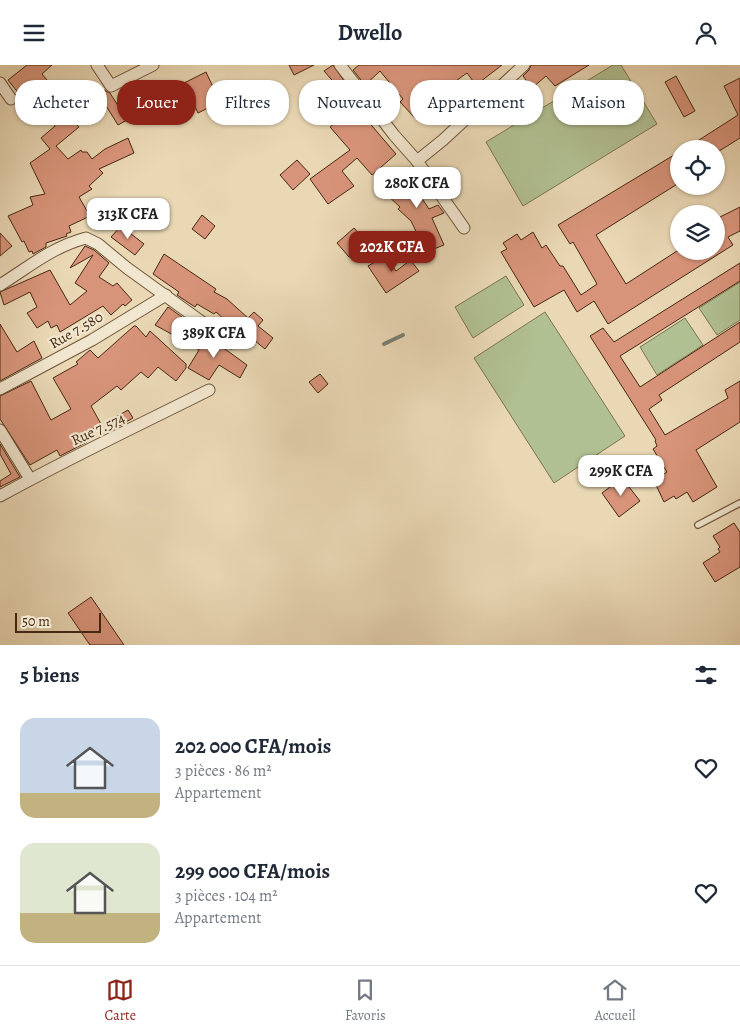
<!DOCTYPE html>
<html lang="fr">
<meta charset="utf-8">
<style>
:root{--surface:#fff;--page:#f2f2f3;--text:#1f2937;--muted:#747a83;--line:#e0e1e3;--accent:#8f2418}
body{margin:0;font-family:Alegreya,serif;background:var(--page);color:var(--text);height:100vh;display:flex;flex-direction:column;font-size:19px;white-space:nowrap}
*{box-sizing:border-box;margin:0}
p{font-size:16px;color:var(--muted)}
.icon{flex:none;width:28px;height:28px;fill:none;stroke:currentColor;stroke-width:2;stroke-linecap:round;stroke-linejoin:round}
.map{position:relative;height:580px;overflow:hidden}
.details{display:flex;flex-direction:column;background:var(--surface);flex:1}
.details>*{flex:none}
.hud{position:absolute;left:15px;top:15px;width:710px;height:45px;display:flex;gap:10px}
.tools{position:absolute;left:670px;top:75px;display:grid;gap:10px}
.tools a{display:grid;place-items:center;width:55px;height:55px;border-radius:50%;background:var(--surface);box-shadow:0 1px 4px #0004;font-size:25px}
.scale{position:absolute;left:15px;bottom:12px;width:86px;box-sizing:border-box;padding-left:5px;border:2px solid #482810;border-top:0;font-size:14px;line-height:18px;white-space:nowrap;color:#482810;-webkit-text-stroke:4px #f1e6cf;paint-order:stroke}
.price{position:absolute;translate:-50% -42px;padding:0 11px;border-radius:10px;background:#fff;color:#222;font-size:16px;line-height:32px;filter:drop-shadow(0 1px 2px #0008)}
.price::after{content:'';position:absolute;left:50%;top:30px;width:15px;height:11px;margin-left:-8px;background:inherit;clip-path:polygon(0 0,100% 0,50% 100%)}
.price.selected{background:var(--accent);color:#fff}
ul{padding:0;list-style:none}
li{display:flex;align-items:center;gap:15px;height:125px;padding:0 20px}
li span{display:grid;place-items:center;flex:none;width:140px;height:100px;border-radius:15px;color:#555}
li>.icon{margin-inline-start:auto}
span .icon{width:60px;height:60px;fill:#fffc;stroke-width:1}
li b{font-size:21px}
h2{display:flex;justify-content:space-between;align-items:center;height:60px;padding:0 20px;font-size:21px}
.chip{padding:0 18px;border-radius:20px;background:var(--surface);box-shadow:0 1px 4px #0004;font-size:18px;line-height:45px}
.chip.selected{background:var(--accent);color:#fff}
header{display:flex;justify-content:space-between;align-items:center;height:65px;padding:0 20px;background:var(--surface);font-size:22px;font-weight:600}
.tab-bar{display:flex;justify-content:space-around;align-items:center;height:70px;border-top:1px solid var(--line);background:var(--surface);font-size:14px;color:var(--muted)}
.tab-bar a{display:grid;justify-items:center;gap:2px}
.tab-bar .selected{color:var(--accent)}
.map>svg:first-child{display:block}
.green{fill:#b1c092;stroke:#7c7451}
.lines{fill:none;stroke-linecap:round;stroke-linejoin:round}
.stream{stroke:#787f72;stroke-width:4}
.building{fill:#d8947a;stroke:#482810}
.service-casing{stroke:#705439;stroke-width:8}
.minor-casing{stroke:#705439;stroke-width:13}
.service{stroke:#f1e6cf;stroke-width:5.5}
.minor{stroke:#f1e6cf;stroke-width:11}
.labels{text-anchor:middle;stroke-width:4.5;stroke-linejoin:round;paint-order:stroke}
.street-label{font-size:15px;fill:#482810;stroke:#f1e6cf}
</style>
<header><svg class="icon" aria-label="menu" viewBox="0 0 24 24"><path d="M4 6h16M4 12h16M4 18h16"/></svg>Dwello<svg class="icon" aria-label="person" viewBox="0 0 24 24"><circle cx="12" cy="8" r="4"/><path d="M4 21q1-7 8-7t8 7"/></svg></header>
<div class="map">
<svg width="740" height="580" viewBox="0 0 740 580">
<rect width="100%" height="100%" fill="#ead8b5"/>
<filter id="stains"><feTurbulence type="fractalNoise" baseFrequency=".004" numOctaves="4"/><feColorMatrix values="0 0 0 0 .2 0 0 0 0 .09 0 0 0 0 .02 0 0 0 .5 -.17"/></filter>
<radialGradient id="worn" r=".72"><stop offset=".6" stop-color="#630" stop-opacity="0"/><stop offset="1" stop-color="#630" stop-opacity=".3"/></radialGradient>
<g class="green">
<path d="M 613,0 L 621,0 L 657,59 L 523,141 L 486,77 Z"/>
<path d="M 506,211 L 524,240 L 473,273 L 455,242 Z"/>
<path d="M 740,217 L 740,255 L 717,270 L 699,243 Z"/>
<path d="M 545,247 L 625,371 L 554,418 L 474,293 Z"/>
<path d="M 685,253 L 703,280 L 657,310 L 640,282 Z"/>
</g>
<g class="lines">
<path class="stream" d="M 384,279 L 403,270"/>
</g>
<g class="building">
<path d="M 27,0 L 52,0 L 42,9 L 57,27 L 68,51 L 79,62 L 56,81 L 68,94 L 81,85 L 82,87 L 87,87 L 92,94 L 105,84 L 128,73 L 134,88 L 99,104 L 103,108 L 89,121 L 92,124 L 79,132 L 90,151 L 69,161 L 71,167 L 66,169 L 67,171 L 46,178 L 46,182 L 33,189 L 32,186 L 29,187 L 24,176 L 22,177 L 8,151 L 33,140 L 30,132 L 45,129 L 30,98 L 50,84 L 41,73 L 55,61 L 43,34 L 40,35 L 38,32 L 28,40 L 8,15 Z"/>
<path d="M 289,0 L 314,0 L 294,10 Z"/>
<path d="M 333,0 L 356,33 L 351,37 L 324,6 Z"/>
<path d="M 359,0 L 502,0 L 476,20 L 467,8 L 453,18 L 451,16 L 425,39 L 428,42 L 415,53 L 400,37 L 403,34 L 380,6 L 365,20 L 353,5 Z"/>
<path d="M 531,0 L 589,0 L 555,21 L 546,11 L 532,23 L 523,11 L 529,5 Z"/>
<path d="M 206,7 L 220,37 L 198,48 L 184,18 Z"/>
<path d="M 676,11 L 695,46 L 684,52 L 665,17 Z"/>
<path d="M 740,13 L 740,73 L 716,88 L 716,84 L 685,84 L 738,50 L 724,21 Z"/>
<path d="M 104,25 L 110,28 L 127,55 L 118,60 L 98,28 Z"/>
<path d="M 355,41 L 396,89 L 372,110 L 357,93 L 342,106 L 354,121 L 328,139 L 310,114 L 350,85 L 330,62 Z"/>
<path d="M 679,87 L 679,118 L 596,170 L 626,219 L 677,186 L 716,186 L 716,154 L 740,142 L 740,166 L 728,172 L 733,180 L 608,259 L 594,236 L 577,247 L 564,225 L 534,242 L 501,187 L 507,184 L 503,178 L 517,169 L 521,175 L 533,167 L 542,183 L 546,180 L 560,201 L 563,201 L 581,230 L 597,219 L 573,177 L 570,179 L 558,160 Z"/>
<path d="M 297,95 L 310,109 L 293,125 L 280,110 Z"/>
<path d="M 412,102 L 426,122 L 419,129 L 429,144 L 438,140 L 444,148 L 432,153 L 444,180 L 426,187 L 411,156 L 398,144 L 400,142 L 386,129 Z"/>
<path d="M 202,150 L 215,161 L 205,174 L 192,164 Z"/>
<path d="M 121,161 L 144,179 L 135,190 L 111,172 Z"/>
<path d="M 354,163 L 368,178 L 353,192 L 349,192 L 337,178 Z"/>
<path d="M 0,168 L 12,181 L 0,191 Z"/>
<path d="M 85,181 L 94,185 L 109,198 L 99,212 L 113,221 L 117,218 L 132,235 L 125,241 L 123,239 L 111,250 L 103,241 L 60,267 L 57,260 L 51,263 L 48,256 L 37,263 L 27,248 L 37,242 L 30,227 L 4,240 L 0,227 L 50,205 L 70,240 L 87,226 L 75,218 L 93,190 L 70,203 Z"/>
<path d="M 164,189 L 216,224 L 214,227 L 227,234 L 248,253 L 254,247 L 263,255 L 258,261 L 273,273 L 265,284 L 238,262 L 236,265 L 216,247 L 214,249 L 197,239 L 195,242 L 177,230 L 179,227 L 153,209 Z"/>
<path d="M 385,191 L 396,206 L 408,197 L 412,197 L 419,206 L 386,228 L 368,201 Z"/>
<path d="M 740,198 L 740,216 L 620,291 L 640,322 L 740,257 L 740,277 L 659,330 L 662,335 L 649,344 L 665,370 L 728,333 L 725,325 L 740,316 L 740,357 L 696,385 L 717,422 L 693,437 L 687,427 L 676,434 L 674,431 L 664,437 L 656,420 L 664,415 L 661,411 L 667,407 L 653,384 L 657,381 L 655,376 L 656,375 L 590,271 L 603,263 L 614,277 Z"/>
<path d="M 168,242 L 186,255 L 175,271 L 155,260 Z"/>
<path d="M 0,259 L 17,287 L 34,276 L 42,293 L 0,316 Z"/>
<path d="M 134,261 L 136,261 L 146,272 L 150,266 L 186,299 L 186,303 L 176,316 L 158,302 L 148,313 L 141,307 L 121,325 L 117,321 L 91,341 L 101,359 L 83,370 L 87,377 L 60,391 L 57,385 L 30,400 L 0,354 L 0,331 L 31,316 L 51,355 L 71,344 L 53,313 L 78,299 L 76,297 L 90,285 L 98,293 Z"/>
<path d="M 200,266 L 247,300 L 240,313 L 219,300 L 209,315 L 188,303 L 199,285 L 193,281 Z"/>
<path d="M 320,309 L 328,319 L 318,328 L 309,317 Z"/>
<path d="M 128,345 L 133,353 L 112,365 L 107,357 Z"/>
<path d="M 0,379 L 20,412 L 0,422 L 0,416 L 11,409 L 0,389 Z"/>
<path d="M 622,413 L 640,436 L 619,452 L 602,428 Z"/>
<path d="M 734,458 L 740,467 L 740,502 L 715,517 L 703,498 L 720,487 L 718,484 L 720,482 L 713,471 Z"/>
<path d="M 91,532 L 124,580 L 90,580 L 68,548 Z"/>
</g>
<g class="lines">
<defs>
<path id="service" d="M 698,460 L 740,438"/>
<g id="minor">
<path d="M 97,0 L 111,21 L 153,0"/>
<path d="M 340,0 L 394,70 L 417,96 L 443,75 L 524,0"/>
<path d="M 0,18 L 11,34"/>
<path d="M 417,96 L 464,163"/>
<path d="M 0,220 C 29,202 52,182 86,173 L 98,179 L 127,203 L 231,278"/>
<path d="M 0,324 L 92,275 L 166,230"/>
<path d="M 0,365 L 30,414"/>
<path d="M 0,431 C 69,393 139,360 209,325"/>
</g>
</defs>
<use href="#service" class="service-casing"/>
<use href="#minor" class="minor-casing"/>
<use href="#service" class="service"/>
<use href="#minor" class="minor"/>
</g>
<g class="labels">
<g class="street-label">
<text transform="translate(76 265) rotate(-30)" y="5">Rue 7.580</text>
<text transform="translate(98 364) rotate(-25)" y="5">Rue 7.574</text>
</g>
</g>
<rect width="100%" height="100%" filter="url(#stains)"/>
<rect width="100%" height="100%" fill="url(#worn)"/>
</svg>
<div class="tools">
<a><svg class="icon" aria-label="locate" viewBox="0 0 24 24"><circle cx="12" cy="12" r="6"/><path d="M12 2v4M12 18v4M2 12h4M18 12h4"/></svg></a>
<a><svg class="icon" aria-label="layers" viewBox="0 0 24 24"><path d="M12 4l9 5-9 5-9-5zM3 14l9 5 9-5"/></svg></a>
</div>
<div class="scale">50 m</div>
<b class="price" style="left:417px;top:144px">280K CFA</b>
<b class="price" style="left:128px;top:175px">313K CFA</b>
<b class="price selected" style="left:392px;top:208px">202K CFA</b>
<b class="price" style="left:214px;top:294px">389K CFA</b>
<b class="price" style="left:621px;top:432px">299K CFA</b>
<div class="hud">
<a class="chip">Acheter</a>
<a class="chip selected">Louer</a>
<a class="chip">Filtres</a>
<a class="chip">Nouveau</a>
<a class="chip">Appartement</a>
<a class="chip">Maison</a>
</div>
</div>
<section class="details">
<h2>5 biens<svg class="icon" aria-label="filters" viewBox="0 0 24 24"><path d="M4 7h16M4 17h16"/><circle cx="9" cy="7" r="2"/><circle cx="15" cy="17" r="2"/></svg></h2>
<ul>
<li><span style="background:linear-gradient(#c9d6e8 75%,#c2b280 0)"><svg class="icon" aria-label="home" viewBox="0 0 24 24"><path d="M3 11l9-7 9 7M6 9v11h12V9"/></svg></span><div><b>202 000 CFA/mois</b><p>3 pièces · 86 m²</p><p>Appartement</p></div><svg class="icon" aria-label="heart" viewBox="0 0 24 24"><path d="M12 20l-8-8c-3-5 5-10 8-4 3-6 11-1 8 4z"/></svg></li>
<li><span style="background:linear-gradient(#dfe7d0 70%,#c2b280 0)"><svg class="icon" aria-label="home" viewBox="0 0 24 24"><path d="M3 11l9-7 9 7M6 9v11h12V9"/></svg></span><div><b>299 000 CFA/mois</b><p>3 pièces · 104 m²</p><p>Appartement</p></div><svg class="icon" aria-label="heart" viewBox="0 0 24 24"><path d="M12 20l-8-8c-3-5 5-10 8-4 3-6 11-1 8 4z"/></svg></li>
</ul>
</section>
<nav class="tab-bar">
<a class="selected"><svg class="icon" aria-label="map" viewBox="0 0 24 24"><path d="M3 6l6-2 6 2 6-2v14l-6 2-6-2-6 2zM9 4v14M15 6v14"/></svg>Carte</a>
<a><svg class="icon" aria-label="saved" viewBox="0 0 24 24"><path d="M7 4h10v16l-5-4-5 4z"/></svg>Favoris</a>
<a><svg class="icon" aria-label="home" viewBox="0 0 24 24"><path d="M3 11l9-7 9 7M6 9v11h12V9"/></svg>Accueil</a>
</nav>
